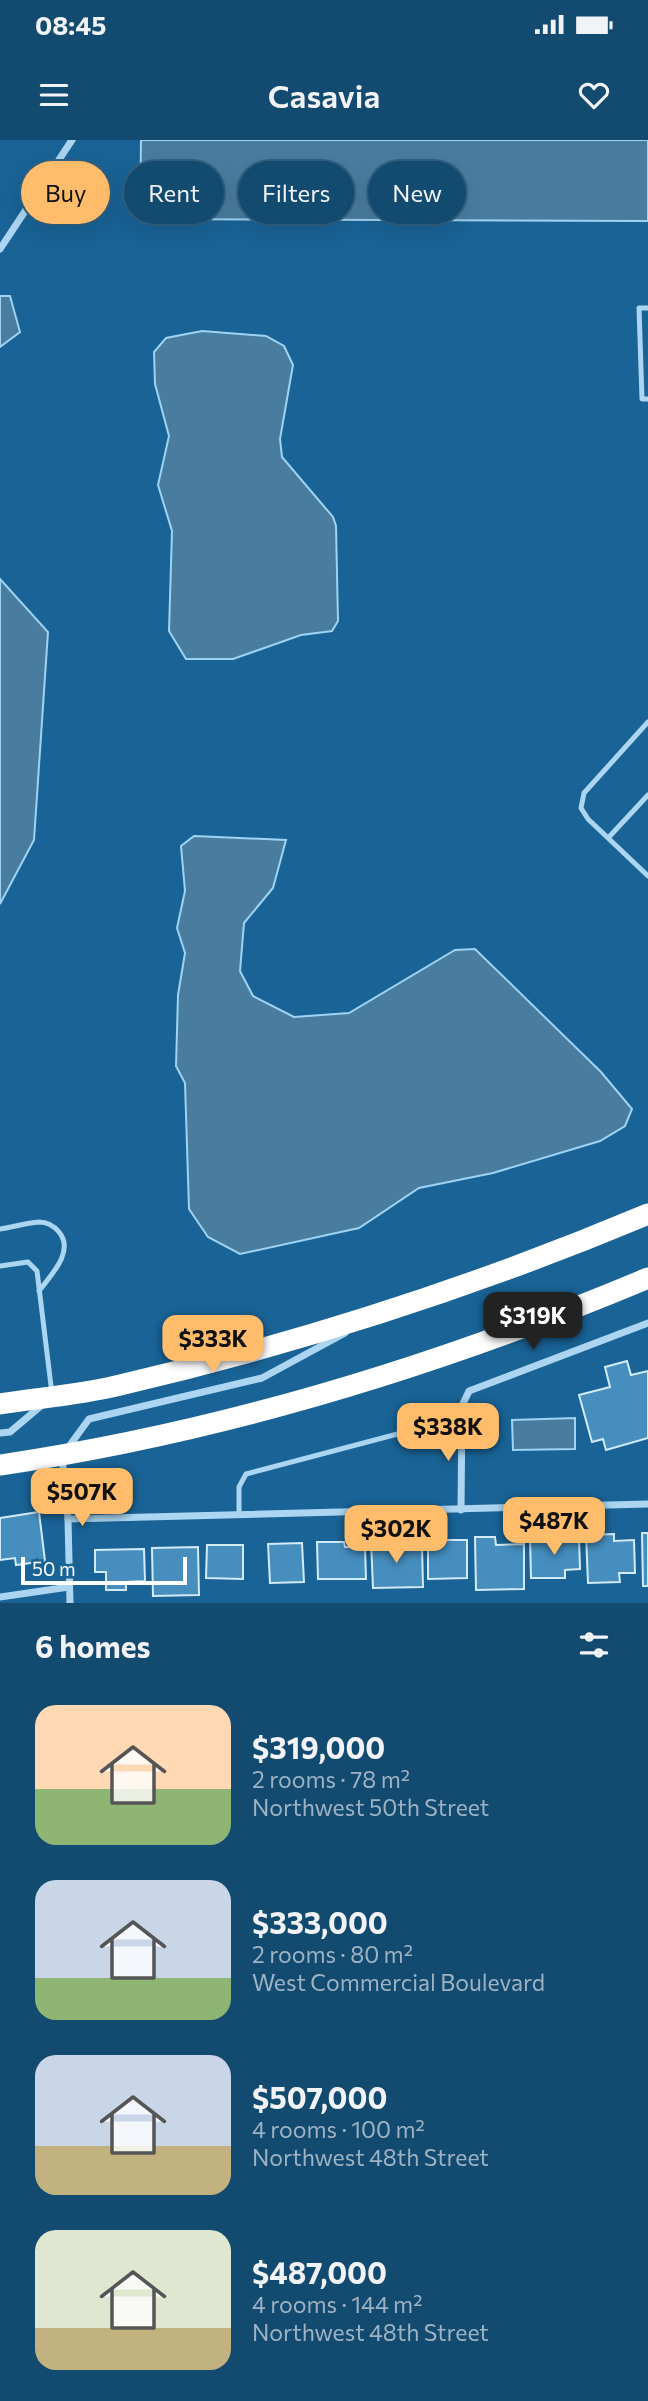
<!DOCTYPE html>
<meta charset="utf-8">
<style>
:root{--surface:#134a70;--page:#1c5175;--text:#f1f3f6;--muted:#9db3c3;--line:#326283;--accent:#ffbd6b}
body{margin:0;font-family:Commissioner,sans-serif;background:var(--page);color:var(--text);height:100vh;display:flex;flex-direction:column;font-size:26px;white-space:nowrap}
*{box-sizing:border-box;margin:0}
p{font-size:23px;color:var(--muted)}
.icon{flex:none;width:38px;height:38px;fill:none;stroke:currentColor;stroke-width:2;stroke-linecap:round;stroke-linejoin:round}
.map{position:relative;height:1463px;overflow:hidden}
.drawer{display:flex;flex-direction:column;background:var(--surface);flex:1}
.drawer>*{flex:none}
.hud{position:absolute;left:21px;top:21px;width:607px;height:63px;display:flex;gap:14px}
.scale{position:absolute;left:21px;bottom:18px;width:166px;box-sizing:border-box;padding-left:7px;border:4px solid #fff;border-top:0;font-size:19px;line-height:24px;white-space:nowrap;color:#fff;-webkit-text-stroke:5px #196396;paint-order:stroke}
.price{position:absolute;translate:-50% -60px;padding:0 16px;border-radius:14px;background:var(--accent);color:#111;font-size:23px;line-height:46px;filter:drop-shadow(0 2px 4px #0008)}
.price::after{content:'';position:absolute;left:50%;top:42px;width:21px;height:16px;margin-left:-10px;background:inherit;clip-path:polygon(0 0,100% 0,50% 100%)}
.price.selected{background:#222;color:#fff}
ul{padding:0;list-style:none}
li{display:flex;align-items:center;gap:21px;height:175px;padding:0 35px}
li span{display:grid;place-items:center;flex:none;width:196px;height:140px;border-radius:21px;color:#555}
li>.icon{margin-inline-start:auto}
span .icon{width:84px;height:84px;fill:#fffc;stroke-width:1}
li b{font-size:30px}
h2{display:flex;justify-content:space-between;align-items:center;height:84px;padding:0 35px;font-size:30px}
.tag{padding:0 24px;border-radius:32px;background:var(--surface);box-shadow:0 7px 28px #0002,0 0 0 2px var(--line);font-size:24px;line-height:63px}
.tag.selected{background:var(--accent);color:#111}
.status{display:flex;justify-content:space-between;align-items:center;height:49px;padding:0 35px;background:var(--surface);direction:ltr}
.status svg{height:19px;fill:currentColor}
header{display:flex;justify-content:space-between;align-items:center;height:91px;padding:0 35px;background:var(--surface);font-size:32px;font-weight:600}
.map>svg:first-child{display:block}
.water{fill:#497da0;stroke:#9ed3f3;stroke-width:2}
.building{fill:#458ebe;stroke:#d2ebfb;stroke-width:2}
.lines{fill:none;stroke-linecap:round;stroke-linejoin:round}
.lane{stroke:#abd5f1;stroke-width:5}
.street{stroke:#abd5f1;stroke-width:7}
.highway{stroke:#fff;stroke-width:21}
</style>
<div class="status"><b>08:45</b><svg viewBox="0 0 49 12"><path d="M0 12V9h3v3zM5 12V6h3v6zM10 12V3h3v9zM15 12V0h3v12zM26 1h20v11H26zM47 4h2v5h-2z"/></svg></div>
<header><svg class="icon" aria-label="menu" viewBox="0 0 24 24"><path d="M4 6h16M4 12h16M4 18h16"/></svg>Casavia<svg class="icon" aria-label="heart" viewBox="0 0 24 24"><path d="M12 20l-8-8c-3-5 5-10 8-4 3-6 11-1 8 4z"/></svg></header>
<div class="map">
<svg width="648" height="1463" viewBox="0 0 648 1463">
<rect width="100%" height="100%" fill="#196396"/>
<g class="water">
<path d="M 141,0 L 648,0 L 648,81 L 140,79 Z"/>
<path d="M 0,156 L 10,156 L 20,192 L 0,207 Z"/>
<path d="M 202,191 L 266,196 L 284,206 L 293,225 L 280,299 L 282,317 L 333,377 L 336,386 L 338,481 L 332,491 L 301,495 L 233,519 L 186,519 L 169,491 L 172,391 L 158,345 L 169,296 L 155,244 L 154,212 L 166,198 Z"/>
<path d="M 0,439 L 48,492 L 34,700 L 0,764 Z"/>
<path d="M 194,696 L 286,700 L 273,748 L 244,783 L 240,831 L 253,856 L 294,877 L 349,873 L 455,810 L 475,809 L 601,932 L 632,969 L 625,986 L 600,1001 L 493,1033 L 419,1048 L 359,1088 L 240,1114 L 208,1097 L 189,1069 L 185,943 L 176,926 L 178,855 L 185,813 L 177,788 L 185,751 L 181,706 Z"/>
<path d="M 575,1278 L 575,1309 L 513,1310 L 512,1280 Z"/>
</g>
<g class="building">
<path d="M 627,1221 L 631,1235 L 648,1231 L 648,1298 L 606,1310 L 603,1299 L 592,1302 L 579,1255 L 610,1247 L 605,1227 Z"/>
<path d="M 39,1372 L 45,1421 L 16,1425 L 15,1418 L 0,1420 L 0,1378 Z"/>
<path d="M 642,1393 L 648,1393 L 648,1446 L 643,1446 Z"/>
<path d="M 614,1394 L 614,1401 L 634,1400 L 635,1433 L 619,1433 L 620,1442 L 588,1443 L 586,1395 Z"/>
<path d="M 475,1397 L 495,1397 L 496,1405 L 524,1404 L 524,1449 L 476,1450 Z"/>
<path d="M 579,1397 L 580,1429 L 565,1430 L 565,1438 L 531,1438 L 530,1398 Z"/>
<path d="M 399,1400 L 399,1407 L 422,1406 L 423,1447 L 373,1448 L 371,1401 Z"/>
<path d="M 428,1400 L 467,1400 L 467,1438 L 428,1439 Z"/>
<path d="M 317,1402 L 344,1402 L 345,1407 L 365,1407 L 366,1439 L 318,1439 Z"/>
<path d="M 302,1403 L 304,1442 L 270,1443 L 268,1404 Z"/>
<path d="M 207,1405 L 243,1405 L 243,1439 L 206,1438 Z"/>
<path d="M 198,1407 L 199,1455 L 153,1456 L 152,1408 Z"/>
<path d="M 144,1409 L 145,1441 L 126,1442 L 126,1450 L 106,1450 L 106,1432 L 95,1432 L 95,1410 Z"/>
</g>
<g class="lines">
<g class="lane">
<path d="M 648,168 L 639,168 L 642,259 L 648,259"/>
<path d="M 648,582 L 584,653 L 581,668 L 588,679 L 648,736"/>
<path d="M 609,697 L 648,655"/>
<path d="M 0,1089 C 13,1087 26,1083 39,1082 C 47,1082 54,1086 59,1092 C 75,1111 51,1135 39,1151"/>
<path d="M 0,1126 L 28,1122 L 37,1131 L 52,1254"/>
<path d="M 239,1375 L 239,1347 L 246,1334 L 462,1277"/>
</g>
<g class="street">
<path d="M 0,109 L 72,0"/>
<path d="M 0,1293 L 10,1292 L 42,1265"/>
<path d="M 461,1370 L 462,1266 L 469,1251 L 648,1183"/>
<path d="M 68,1379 L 648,1364"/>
<path d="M 0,1457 L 69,1447"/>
<path d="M 70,1463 L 68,1379 L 62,1316 L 89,1279 L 262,1238 L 345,1193"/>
</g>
<g class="highway">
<path d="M 0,1264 C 38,1258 78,1255 116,1246 C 297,1204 477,1146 648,1074"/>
<path d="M 0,1325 C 223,1292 441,1225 648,1138"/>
</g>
</g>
</svg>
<div class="scale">50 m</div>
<b class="price selected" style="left:533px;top:1212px">$319K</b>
<b class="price" style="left:213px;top:1235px">$333K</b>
<b class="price" style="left:448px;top:1323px">$338K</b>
<b class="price" style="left:82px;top:1388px">$507K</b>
<b class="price" style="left:554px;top:1417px">$487K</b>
<b class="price" style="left:396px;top:1425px">$302K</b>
<div class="hud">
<a class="tag selected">Buy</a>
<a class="tag">Rent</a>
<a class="tag">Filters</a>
<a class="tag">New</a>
</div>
</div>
<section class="drawer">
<h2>6 homes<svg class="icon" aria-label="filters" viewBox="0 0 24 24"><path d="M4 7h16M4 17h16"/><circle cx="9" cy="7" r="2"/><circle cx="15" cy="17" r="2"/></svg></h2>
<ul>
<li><span style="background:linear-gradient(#ffd9b3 60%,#8fb573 0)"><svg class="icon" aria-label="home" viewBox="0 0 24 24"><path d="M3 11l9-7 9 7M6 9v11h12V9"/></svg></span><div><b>$319,000</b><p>2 rooms · 78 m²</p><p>Northwest 50th Street</p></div></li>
<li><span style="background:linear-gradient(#c9d6e8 70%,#8fb573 0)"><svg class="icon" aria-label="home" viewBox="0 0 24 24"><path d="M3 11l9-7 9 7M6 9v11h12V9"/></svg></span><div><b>$333,000</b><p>2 rooms · 80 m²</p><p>West Commercial Boulevard</p></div></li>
<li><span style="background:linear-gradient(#c9d6e8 65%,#c2b280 0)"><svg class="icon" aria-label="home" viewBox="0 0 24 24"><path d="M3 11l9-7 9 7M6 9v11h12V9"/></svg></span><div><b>$507,000</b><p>4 rooms · 100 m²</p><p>Northwest 48th Street</p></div></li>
<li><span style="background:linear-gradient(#dfe7d0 70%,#c2b280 0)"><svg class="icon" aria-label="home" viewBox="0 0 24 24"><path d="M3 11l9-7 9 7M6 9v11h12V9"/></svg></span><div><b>$487,000</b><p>4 rooms · 144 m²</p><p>Northwest 48th Street</p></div></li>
</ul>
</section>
